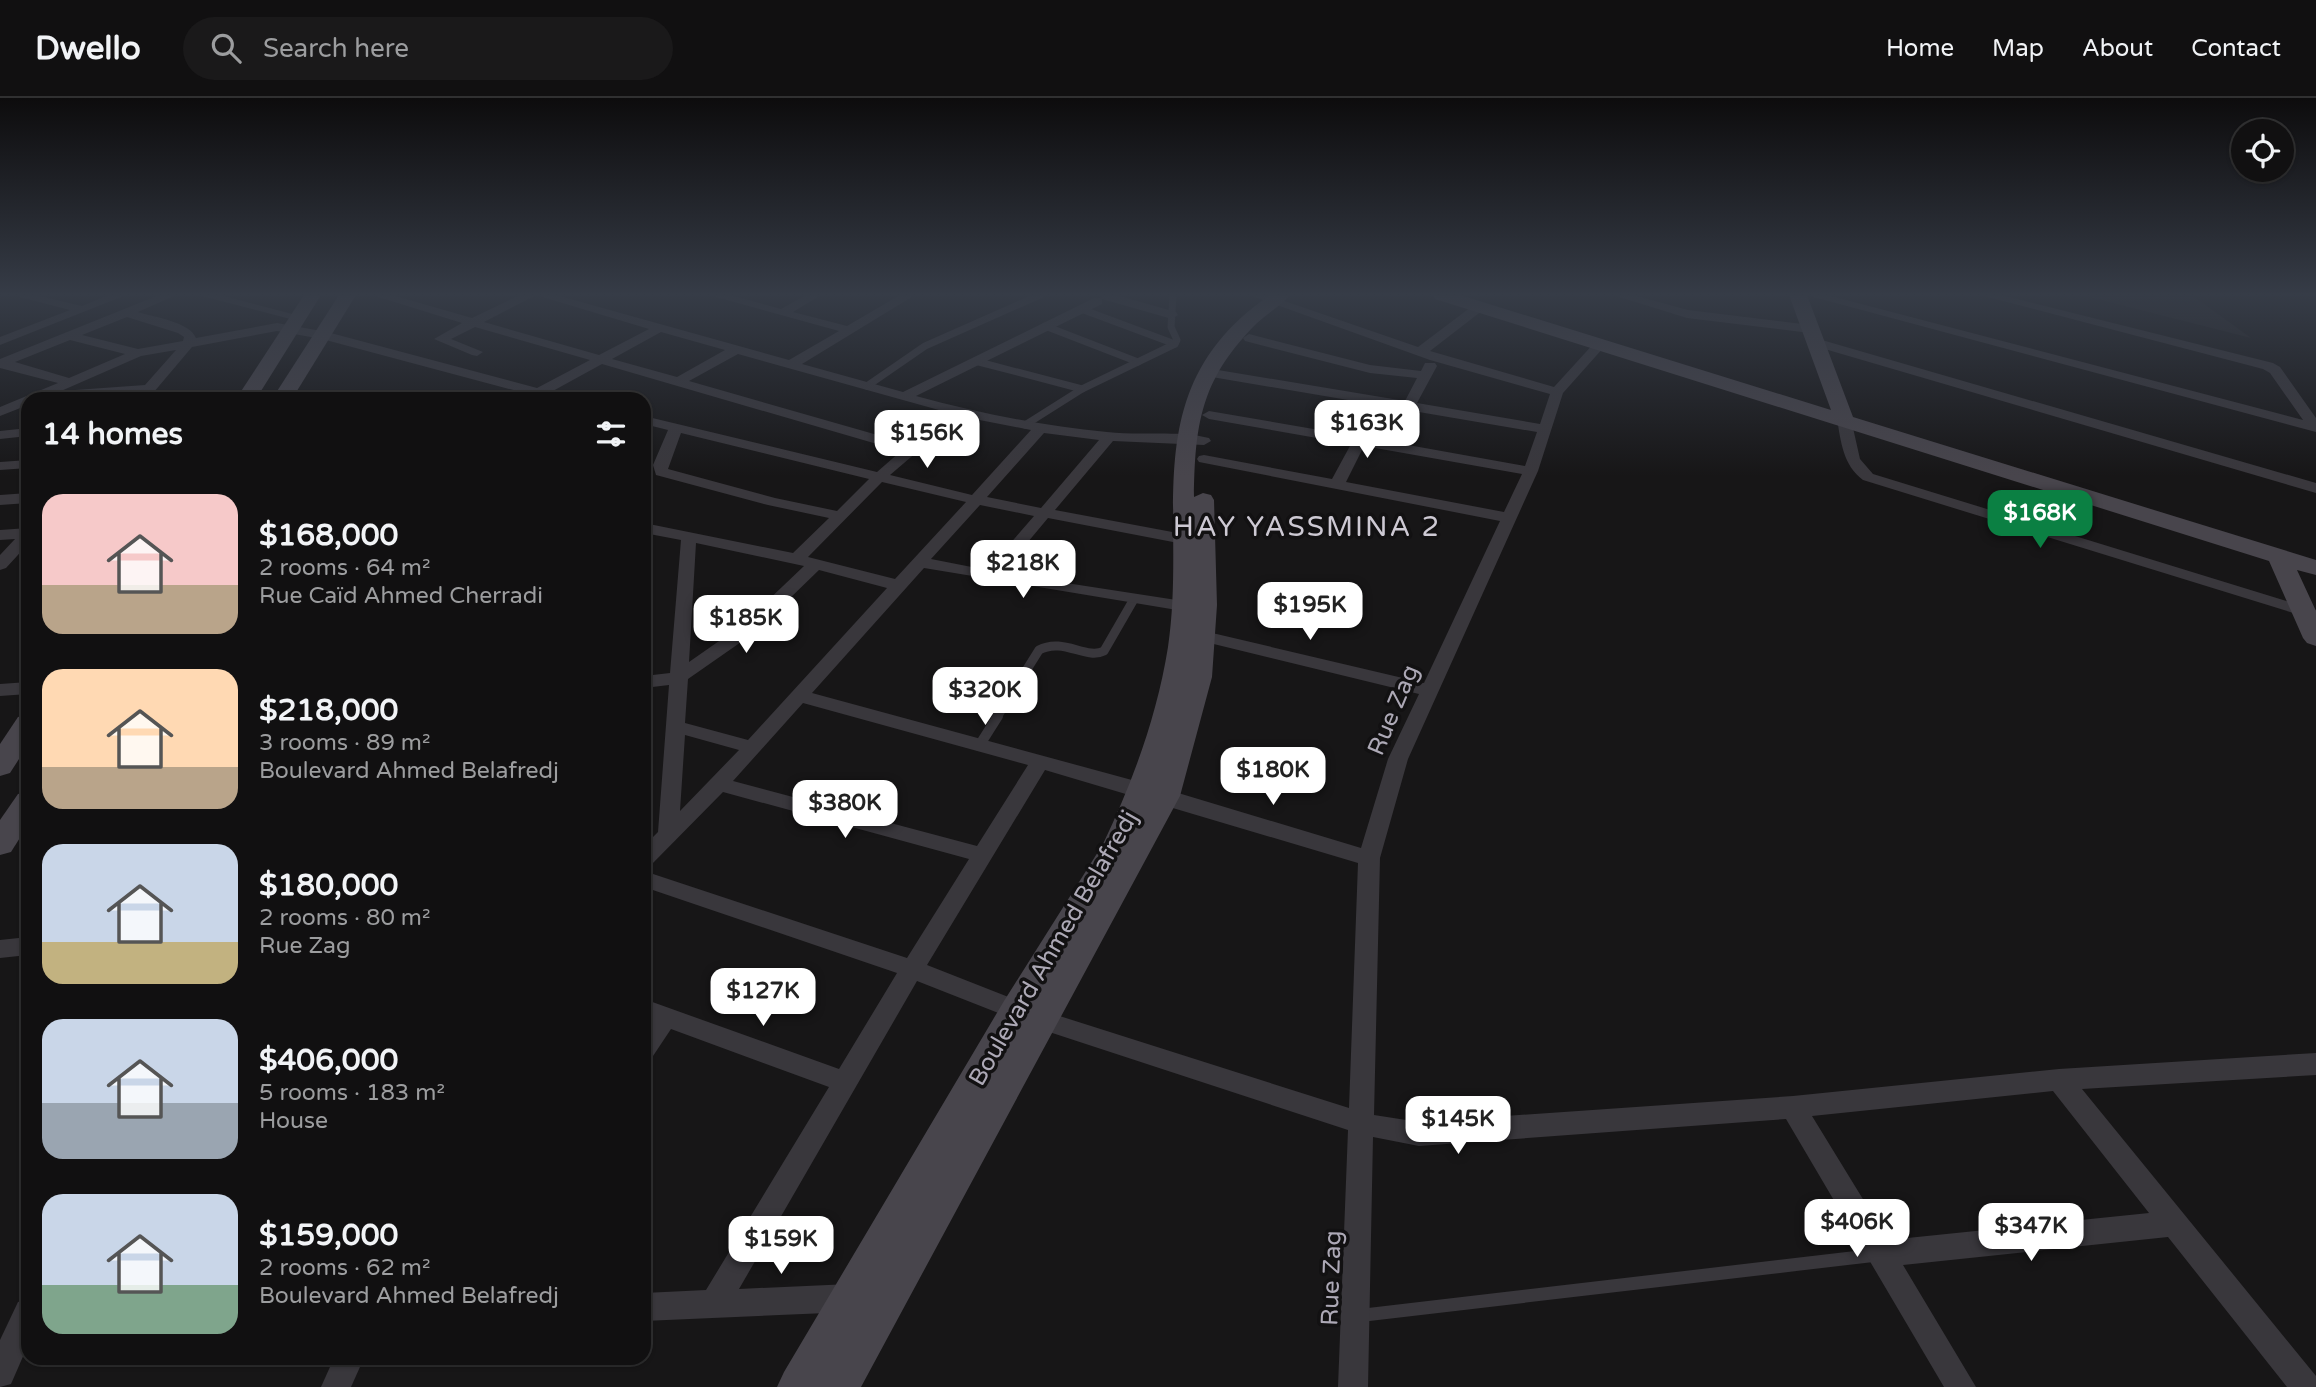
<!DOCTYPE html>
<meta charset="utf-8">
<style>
:root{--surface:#111011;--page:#1a191a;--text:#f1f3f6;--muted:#9c9d9f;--line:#303031;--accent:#0b8043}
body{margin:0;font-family:"Varela Round",sans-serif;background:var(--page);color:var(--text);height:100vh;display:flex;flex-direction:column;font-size:26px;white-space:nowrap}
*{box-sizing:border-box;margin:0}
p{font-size:23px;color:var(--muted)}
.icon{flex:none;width:38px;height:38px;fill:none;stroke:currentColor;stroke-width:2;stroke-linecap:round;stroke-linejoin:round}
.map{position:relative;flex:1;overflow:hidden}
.sheet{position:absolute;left:21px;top:294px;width:630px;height:973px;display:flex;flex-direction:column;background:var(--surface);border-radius:21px;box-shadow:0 2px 5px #0004,0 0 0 2px var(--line)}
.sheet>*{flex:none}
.controls{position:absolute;left:2231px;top:21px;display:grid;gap:14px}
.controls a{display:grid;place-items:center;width:63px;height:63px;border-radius:50%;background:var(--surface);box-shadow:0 2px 5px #0004,0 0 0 2px var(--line);font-size:35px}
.price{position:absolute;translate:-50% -60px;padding:0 16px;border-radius:14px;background:#fff;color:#222;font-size:23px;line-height:46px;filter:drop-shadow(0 2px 4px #0008)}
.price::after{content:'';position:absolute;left:50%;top:42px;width:21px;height:16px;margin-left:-10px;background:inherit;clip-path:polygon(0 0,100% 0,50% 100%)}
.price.current{background:var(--accent);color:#fff}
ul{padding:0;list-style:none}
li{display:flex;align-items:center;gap:21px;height:175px;padding:0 21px}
li span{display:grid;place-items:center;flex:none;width:196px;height:140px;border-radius:21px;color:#555}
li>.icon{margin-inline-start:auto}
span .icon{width:84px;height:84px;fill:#fffc;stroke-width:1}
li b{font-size:30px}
h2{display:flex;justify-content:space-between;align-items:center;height:84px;padding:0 21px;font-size:30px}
header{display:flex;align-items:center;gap:42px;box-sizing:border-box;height:98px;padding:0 35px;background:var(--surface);border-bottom:2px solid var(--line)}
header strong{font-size:33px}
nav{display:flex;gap:38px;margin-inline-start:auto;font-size:24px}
.search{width:490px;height:63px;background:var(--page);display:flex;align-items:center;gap:18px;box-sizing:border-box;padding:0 24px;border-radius:38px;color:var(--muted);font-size:26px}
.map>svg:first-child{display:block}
.built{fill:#232224}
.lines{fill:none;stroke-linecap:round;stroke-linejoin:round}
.lane-far3{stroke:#39373c;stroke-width:7}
.lane-far2{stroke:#39373c;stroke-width:9}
.lane-far1{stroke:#39373c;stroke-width:10}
.lane{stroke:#39373c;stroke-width:13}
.street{fill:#39373c;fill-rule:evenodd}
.secondary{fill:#48454c;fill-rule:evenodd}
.labels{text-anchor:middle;stroke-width:7;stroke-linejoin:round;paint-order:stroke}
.street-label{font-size:24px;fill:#ada9b6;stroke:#121112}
.quarter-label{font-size:28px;letter-spacing:2px;fill:#cdc9d3;stroke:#121112}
</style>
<header>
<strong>Dwello</strong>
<div class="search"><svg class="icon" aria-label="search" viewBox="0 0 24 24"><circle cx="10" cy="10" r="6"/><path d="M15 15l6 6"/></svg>Search here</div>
<nav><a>Home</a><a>Map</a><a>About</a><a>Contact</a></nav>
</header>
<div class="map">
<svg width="2316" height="1289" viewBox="0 0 2316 1289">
<rect width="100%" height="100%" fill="#171617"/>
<path class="built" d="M 2081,197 L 2192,197 L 2251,240 Z"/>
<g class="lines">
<g class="lane-far3">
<path d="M 1081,211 L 1175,246"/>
<path d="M 1045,228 L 1138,264"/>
<path d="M 975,263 L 1082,291"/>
<path d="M 867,288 L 925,248 L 1040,197"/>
<path d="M 1025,327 L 1082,291 L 1175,246 L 1177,242 L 1171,229 L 1173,197"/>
</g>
<path class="lane-far2" d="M 997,619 L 1039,552 C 1063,539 1086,562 1104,553 L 1134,501"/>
<path class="lane-far1" d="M 979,648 L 998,618"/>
<path class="lane" d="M 1356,1218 L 1877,1157"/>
<g class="street">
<path d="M 12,197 L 35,197 L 82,208 L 109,197 L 126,197 L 0,247 L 0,239 L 70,212 Z"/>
<path d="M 159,197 L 176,197 L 138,214 C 154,219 190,224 196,240 L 277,225 L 327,234 L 537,290 L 590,262 L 475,229 L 451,241 L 483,254 L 477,258 L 472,257 L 434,241 L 462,225 L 372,197 L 392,197 L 472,220 L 520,197 L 536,197 L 484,224 L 599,257 L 649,231 L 536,197 L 556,197 L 789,262 L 839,233 L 709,197 L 730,197 L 781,211 L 806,197 L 821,197 L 793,214 L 847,228 L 900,197 L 915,197 L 802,266 L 903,294 L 1094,200 L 1102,200 L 1101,197 L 1116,197 L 1176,214 L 1178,217 L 1172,221 L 1102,201 L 1102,206 L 916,298 C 979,315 1042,328 1107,334 C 1140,338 1177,332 1209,340 L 1211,343 L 1204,347 L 1113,343 L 1055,412 L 1199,439 L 1205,441 L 1207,444 L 1205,447 L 1199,449 L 1048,420 L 1002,475 L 1183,503 L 1191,508 L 1189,512 L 1183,513 L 924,470 L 812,595 L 1165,691 L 1361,750 L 1388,661 L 1419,596 L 1185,539 L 1182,535 L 1191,530 L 1424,585 L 1500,423 L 1199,364 L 1197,361 L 1199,358 L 1204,357 L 1332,381 L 1351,346 L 1209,321 L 1202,317 L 1209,313 L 1383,343 L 1401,311 L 1206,278 L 1199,274 L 1206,270 L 1405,303 L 1417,280 L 1370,275 L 1245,243 L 1243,240 L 1249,236 L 1370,267 L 1421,273 L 1425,265 L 1435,265 L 1437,268 L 1417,305 L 1540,326 L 1550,296 L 1430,262 L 1249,197 L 1267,197 L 1418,249 L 1475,206 L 1483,206 L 1483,212 L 1430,253 L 1554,289 L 1596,243 L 1604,243 L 1604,249 L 1563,295 L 1538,373 L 1408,661 L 1380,760 L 1374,1017 L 1419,1024 L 1793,998 L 2059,971 L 2316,955 L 2316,977 L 2082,991 L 2316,1278 L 2316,1289 L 2287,1289 L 2168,1139 L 1903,1167 L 1976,1289 L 1944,1289 L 1786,1021 L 1419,1048 L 1373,1039 L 1368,1289 L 1338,1289 L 1348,1032 L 1034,929 L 917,883 L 739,1191 L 850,1186 L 860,1190 L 864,1200 L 860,1210 L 850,1214 L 644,1223 L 644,1195 L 706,1192 L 829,989 L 671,931 L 653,958 L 644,961 L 644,931 L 650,923 L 644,921 L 644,901 L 839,971 L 897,875 L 644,789 L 644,773 L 907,860 L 969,761 L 723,694 L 651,767 L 644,769 L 644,748 L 658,734 L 669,587 L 644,590 L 644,578 L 670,575 L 681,442 L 644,435 L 644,425 L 793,455 L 829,420 L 768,407 L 656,377 L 653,367 L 668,332 L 644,326 L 644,318 L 877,374 L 901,353 L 602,266 L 551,294 L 570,301 L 547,301 L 322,241 L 277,233 L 192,249 L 148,301 L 134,301 L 138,296 L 28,301 L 28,307 L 0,318 L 0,309 L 58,285 L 0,270 L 0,261 ZM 127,219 L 178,235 L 184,239 L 183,243 L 138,251 L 82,237 ZM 661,234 L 725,252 L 677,279 L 612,261 ZM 70,242 L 125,256 L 69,280 L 15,264 ZM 176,252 L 145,287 L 61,293 L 141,258 ZM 738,256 L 946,314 L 909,346 L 689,283 ZM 1413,313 L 1537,334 L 1525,368 L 1397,345 ZM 959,318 L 1031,332 L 972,397 L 890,377 ZM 681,335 L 869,381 L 837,413 L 775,400 L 668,371 ZM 1044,335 L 1099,342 L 1041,410 L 987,399 ZM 1364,348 L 1522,376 L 1504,414 L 1346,384 ZM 882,384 L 966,404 L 895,481 L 808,459 ZM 980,407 L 1034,418 L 987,472 L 931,461 ZM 696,445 L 804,468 L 742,527 L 689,564 ZM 819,472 L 887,490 L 748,642 L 685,625 L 688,581 L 754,535 ZM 803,605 L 1028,667 L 977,748 L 733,683 ZM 685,637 L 739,652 L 680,713 ZM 1045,672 L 1358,765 L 1349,1010 L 1047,914 L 927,867 ZM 2053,993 L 2149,1115 L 1888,1142 L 1812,1018 Z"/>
<path d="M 198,197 L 220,197 L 304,219 L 298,223 Z"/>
<path d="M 1613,197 L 1633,197 L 1688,212 L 1810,227 L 1816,231 L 1810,235 L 1687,220 Z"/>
<path d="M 1806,197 L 1827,197 L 2303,322 L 2270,275 L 2263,271 L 1980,197 L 2001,197 L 2273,265 L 2280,269 L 2316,320 L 2316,334 Z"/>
<path d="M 1815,240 L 2316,385 L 2316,395 L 1811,247 L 1809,244 Z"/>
<path d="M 1844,317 L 1851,321 L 1860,361 L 1873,376 L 2316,512 L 2316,522 L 1863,382 C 1843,367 1841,344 1837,321 Z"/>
<path d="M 28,330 L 28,338 L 0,341 L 0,333 Z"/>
<path d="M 28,362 L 28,370 L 0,372 L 0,364 Z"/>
<path d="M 28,395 L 28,405 L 0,407 L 0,397 Z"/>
<path d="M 28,430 L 28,446 L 6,470 L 0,472 L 0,457 L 15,441 L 0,442 L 0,432 Z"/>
<path d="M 28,584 L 28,596 L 0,598 L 0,586 Z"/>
<path d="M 28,839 L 28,857 L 0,860 L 0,842 Z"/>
<path d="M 28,1200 L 28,1247 L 11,1286 L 0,1289 L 0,1242 L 18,1204 Z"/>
<path d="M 334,1260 L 364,1260 L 351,1289 L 321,1289 Z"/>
</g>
<g class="secondary">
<path d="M 304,197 L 321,197 L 256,301 L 236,301 Z"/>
<path d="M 339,197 L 356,197 L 292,301 L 272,301 Z"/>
<path d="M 1270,197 L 1290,197 C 1280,209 1264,217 1253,229 C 1201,283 1195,326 1194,399 L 1203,395 L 1211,397 L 1214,402 L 1217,507 L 1212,579 L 1180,698 L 861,1289 L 777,1289 L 784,1274 L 1004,903 L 1103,746 C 1133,683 1157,618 1168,549 C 1188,415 1134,290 1270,197 Z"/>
<path d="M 1433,197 L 1460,197 L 1831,312 L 1789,197 L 1807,197 L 1853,319 L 2316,462 L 2316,477 L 2297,472 L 2316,513 L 2316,548 L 2307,545 L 2303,540 L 2269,463 L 1435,201 Z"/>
<path d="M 28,616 L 28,647 L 10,675 L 0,678 L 0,646 L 18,619 Z"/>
<path d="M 28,693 L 28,727 L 11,754 L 0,757 L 0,722 L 18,696 Z"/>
</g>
</g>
<linearGradient id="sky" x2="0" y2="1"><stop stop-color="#0d0c0d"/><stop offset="0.52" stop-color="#363c47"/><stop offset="1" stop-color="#363c47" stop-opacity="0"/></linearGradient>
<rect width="2316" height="378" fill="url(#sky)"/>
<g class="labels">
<g class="street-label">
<text transform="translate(1393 612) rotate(-67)" y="8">Rue Zag</text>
<text transform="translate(1053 850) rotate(-60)" y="8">Boulevard Ahmed Belafredj</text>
<text transform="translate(1331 1180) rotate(-88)" y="8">Rue Zag</text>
</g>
<g class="quarter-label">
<text x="1307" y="438">HAY YASSMINA 2</text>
</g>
</g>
</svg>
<div class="controls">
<a><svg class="icon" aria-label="locate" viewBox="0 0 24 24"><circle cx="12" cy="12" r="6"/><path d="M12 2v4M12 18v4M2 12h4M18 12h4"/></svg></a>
</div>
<b class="price" style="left:1367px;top:362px">$163K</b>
<b class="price" style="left:927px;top:372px">$156K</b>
<b class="price current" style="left:2040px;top:452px">$168K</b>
<b class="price" style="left:1023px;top:502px">$218K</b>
<b class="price" style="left:1310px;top:544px">$195K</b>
<b class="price" style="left:746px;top:557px">$185K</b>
<b class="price" style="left:985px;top:629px">$320K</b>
<b class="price" style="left:1273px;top:709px">$180K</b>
<b class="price" style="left:845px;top:742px">$380K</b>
<b class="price" style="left:763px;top:930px">$127K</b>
<b class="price" style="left:1458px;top:1058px">$145K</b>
<b class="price" style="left:1857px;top:1161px">$406K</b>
<b class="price" style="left:2031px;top:1165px">$347K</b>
<b class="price" style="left:781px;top:1178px">$159K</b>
<section class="sheet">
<h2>14 homes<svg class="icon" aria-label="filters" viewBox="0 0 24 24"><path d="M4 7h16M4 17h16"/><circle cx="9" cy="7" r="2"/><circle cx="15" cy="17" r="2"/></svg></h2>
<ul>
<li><span style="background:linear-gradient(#f6c9c9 65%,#b9a48a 0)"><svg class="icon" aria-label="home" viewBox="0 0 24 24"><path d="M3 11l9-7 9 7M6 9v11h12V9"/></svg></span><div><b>$168,000</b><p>2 rooms · 64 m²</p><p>Rue Caïd Ahmed Cherradi</p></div></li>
<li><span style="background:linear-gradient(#ffd9b3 70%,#b9a48a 0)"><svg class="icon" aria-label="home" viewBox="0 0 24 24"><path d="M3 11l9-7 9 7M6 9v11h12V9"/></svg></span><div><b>$218,000</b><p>3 rooms · 89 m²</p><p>Boulevard Ahmed Belafredj</p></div></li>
<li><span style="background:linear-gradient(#c9d6e8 70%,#c2b280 0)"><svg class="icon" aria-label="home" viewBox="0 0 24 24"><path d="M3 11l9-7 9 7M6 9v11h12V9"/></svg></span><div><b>$180,000</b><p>2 rooms · 80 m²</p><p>Rue Zag</p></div></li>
<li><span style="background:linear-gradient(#c9d6e8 60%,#9aa5b1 0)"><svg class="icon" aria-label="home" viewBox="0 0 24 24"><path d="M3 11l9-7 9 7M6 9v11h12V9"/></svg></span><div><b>$406,000</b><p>5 rooms · 183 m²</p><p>House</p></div></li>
<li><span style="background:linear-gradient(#c9d6e8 65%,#7fa58c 0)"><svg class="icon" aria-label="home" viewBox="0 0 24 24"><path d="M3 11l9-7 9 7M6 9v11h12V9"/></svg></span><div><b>$159,000</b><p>2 rooms · 62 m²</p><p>Boulevard Ahmed Belafredj</p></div></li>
</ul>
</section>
</div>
